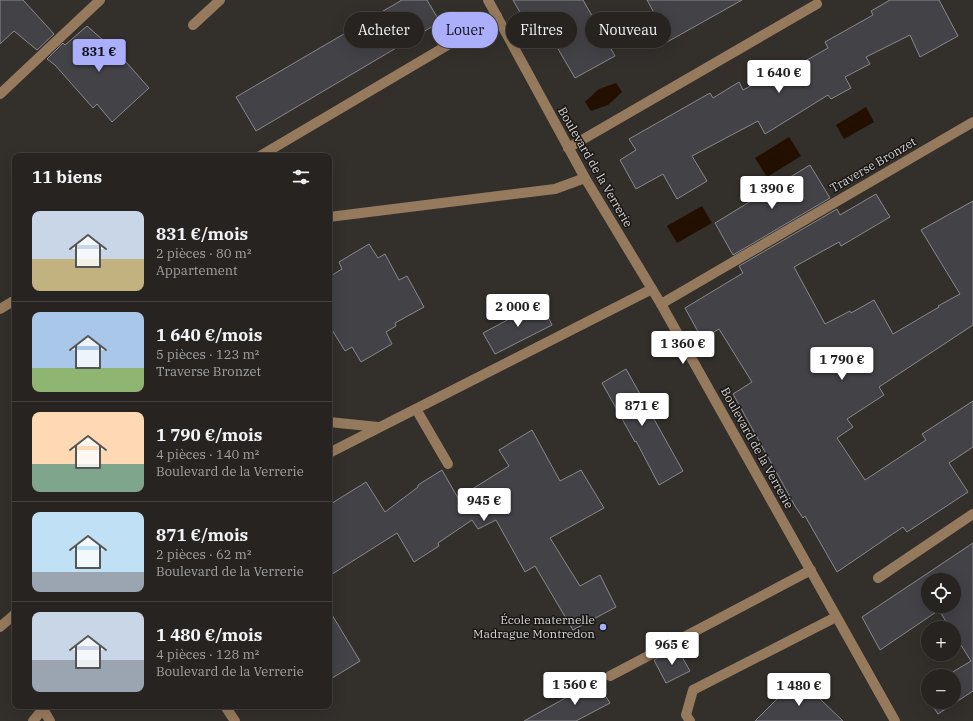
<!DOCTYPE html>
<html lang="fr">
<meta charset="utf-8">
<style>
:root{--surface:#262320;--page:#2e2b29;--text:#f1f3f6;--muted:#a4a4a5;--line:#42403e;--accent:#abaffb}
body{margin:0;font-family:"IBM Plex Serif",serif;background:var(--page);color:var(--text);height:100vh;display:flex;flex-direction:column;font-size:15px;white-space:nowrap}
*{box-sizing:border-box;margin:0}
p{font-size:13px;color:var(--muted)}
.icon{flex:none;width:22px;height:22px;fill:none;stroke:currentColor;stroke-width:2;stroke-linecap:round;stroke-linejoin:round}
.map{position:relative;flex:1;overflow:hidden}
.details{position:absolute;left:12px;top:153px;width:320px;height:556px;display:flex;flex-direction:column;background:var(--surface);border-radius:8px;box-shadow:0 4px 16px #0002,0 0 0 1px var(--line)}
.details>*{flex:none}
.banner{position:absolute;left:344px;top:12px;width:380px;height:36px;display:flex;gap:8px}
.fabs{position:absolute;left:921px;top:573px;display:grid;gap:8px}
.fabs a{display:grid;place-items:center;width:40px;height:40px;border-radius:50%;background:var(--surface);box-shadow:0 4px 16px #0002,0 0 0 1px var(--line);font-size:20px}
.price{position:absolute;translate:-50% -34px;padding:0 9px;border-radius:4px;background:#fff;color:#222;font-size:13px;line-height:26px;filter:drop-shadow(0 1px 2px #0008)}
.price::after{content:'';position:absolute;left:50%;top:24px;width:12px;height:9px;margin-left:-6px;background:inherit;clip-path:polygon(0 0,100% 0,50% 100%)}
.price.current{background:var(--accent);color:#111}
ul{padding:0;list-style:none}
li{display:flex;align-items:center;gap:12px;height:100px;padding:0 20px}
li+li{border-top:1px solid var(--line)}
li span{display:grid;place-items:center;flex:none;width:112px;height:80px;border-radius:8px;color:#555}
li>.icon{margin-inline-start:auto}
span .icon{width:48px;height:48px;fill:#fffc;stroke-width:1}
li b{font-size:17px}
h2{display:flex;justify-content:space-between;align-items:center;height:48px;padding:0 20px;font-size:17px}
.tag{padding:0 14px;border-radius:18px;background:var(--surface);box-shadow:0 4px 16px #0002,0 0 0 1px var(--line);font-size:14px;line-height:36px}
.tag.current{background:var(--accent);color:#111}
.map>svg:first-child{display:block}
.water{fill:#220f00}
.building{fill:#424247;stroke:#88898e;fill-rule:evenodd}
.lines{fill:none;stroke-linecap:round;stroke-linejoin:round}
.minor{stroke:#967a5d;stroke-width:10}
.poi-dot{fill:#abaffb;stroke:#191716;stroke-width:1.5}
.labels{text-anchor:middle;stroke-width:3;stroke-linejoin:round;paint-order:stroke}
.street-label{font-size:12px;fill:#d7d4d2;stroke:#191716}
.poi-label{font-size:12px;fill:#d7d4d2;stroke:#191716;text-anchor:end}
</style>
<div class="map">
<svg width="973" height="721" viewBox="0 0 973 721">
<rect width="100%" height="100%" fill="#332f2b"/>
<g class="water">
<path d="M 616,83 L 622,92 L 608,105 L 591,111 L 585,102 L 599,89 Z"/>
<path d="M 866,107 L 874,122 L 844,139 L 836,125 Z"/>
<path d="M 789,137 L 801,156 L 767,177 L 755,158 Z"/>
<path d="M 702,206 L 712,223 L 677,243 L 667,226 Z"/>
</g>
<g class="building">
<path d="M 0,0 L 23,0 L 54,34 L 37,50 L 14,31 L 0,44 Z"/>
<path d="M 402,0 L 427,0 L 440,22 L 256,131 L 236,97 Z"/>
<path d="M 513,0 L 583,0 L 615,56 L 575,78 L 547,30 L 534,37 Z"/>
<path d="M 647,0 L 742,0 L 660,46 L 648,24 L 657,18 Z"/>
<path d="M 890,0 L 939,0 L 958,36 L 920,57 L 910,35 L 866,57 L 870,64 L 845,77 L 851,88 L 831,99 L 828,95 L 765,134 L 758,121 L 692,156 L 707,181 L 677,199 L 663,174 L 636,189 L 620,160 L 636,150 L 629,139 L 710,93 L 713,98 L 739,82 L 743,90 L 760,81 L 763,85 L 828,48 L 825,42 L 873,15 L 871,11 Z"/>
<path d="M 87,26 L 119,54 L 149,88 L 112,122 L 97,104 L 93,108 L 55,65 L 47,59 L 63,43 L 65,45 Z"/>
<path d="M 810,165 L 830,198 L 733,255 L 715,223 Z"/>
<path d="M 876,194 L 890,217 L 841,246 L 839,242 L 794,267 L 825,324 L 850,311 L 851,313 L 874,300 L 893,334 L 939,307 L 938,306 L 960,294 L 921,230 L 973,201 L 973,325 L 879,387 L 884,395 L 847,419 L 853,427 L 837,438 L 865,480 L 926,440 L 922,434 L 973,401 L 973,447 L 949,463 L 968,492 L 907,532 L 903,527 L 837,572 L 805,516 L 803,518 L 795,506 L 733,394 L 752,382 L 719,329 L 702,339 L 685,308 L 743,273 L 739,266 L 837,209 L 840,215 Z"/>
<path d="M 369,244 L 378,258 L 385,254 L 399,280 L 407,276 L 424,307 L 395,323 L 396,326 L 386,332 L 392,344 L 361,362 L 352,347 L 345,351 L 329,325 L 329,277 L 342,269 L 339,262 Z"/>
<path d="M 541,302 L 552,325 L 495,354 L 483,333 Z"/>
<path d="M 626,369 L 683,471 L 659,485 L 636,441 L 635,442 L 602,383 Z"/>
<path d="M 532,430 L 560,481 L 581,470 L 604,508 L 550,538 L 580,586 L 600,575 L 616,607 L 573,630 L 535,566 L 525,572 L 496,520 L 478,529 L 472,520 L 438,543 L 439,546 L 414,562 L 397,533 L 329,576 L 329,505 L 366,482 L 385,512 L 418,487 L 418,485 L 442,470 L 458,498 L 509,466 L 499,450 Z"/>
<path d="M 973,543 L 973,691 L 938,714 L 930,702 L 954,702 L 954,676 L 946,676 L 971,661 L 954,634 L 954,628 L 950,628 L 939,610 L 880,650 L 862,617 ZM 928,580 L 954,580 L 954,606 L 928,606 Z"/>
<path d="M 329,610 L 360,661 L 329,680 Z"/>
<path d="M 677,648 L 690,671 L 666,683 L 654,660 Z"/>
<path d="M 798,678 L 843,721 L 755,721 Z"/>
<path d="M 596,681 L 610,703 L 576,721 L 524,721 Z"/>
</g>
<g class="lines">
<g class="minor">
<path d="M 488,0 L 585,178 L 661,304 L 895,721"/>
<path d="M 193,25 L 220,0"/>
<path d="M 0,94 L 100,0"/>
<path d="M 568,148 L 817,4"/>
<path d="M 260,156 L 497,16"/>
<path d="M 329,217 L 555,189 L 585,178"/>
<path d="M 661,304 L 973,122"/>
<path d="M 0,309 L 15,300"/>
<path d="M 416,409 L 448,464"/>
<path d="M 329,422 L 378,427"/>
<path d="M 329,453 L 652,289"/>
<path d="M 878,578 L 973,514"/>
<path d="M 0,627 L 15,614"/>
<path d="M 610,676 L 811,570"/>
<path d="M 46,706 L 43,709 L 50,721"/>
<path d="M 225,706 L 235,721"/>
<path d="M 33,721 L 43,709"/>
<path d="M 690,721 L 686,715 L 693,690 L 836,617"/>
</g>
</g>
<circle class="poi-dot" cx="603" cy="627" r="4"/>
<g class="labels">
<g class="street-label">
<text transform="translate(873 165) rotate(-30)" y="4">Traverse Bronzet</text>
<text transform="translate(595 167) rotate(60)" y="4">Boulevard de la Verrerie</text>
<text transform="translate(757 448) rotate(61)" y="4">Boulevard de la Verrerie</text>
</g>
<g class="poi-label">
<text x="595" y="624">École maternelle<tspan x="595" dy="14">Madrague Montredon</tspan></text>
</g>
</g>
</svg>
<div class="fabs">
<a><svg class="icon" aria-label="locate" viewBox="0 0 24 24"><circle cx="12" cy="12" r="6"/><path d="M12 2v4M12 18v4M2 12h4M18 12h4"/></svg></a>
<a>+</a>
<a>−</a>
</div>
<b class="price current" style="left:99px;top:73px">831 €</b>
<b class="price" style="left:779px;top:94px">1 640 €</b>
<b class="price" style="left:772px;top:210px">1 390 €</b>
<b class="price" style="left:518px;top:328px">2 000 €</b>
<b class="price" style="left:683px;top:365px">1 360 €</b>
<b class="price" style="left:842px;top:381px">1 790 €</b>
<b class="price" style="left:642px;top:427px">871 €</b>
<b class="price" style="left:484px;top:522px">945 €</b>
<b class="price" style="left:672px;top:666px">965 €</b>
<b class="price" style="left:575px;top:706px">1 560 €</b>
<b class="price" style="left:799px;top:707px">1 480 €</b>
<div class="banner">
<a class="tag">Acheter</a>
<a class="tag current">Louer</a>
<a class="tag">Filtres</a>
<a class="tag">Nouveau</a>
</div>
<section class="details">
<h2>11 biens<svg class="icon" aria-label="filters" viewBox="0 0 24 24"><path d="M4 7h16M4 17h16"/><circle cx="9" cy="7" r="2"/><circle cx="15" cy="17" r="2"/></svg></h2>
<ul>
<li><span style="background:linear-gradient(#c9d6e8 60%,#c2b280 0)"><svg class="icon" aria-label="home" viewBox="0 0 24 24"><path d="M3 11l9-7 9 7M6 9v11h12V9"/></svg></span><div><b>831 €/mois</b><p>2 pièces · 80 m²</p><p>Appartement</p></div></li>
<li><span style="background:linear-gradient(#a9c7e8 70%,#8fb573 0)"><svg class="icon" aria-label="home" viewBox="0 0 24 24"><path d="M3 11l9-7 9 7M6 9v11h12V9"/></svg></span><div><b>1 640 €/mois</b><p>5 pièces · 123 m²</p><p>Traverse Bronzet</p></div></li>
<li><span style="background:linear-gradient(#ffd9b3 65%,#7fa58c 0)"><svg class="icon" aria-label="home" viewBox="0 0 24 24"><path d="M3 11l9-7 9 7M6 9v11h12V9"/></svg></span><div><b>1 790 €/mois</b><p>4 pièces · 140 m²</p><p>Boulevard de la Verrerie</p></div></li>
<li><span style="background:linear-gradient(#bfe0f5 75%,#9aa5b1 0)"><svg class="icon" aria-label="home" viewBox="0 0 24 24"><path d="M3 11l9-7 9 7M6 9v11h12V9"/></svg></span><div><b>871 €/mois</b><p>2 pièces · 62 m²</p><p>Boulevard de la Verrerie</p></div></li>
<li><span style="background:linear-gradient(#c9d6e8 60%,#9aa5b1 0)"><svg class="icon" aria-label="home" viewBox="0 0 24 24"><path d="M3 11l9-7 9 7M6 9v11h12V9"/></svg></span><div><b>1 480 €/mois</b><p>4 pièces · 128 m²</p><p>Boulevard de la Verrerie</p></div></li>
</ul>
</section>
</div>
